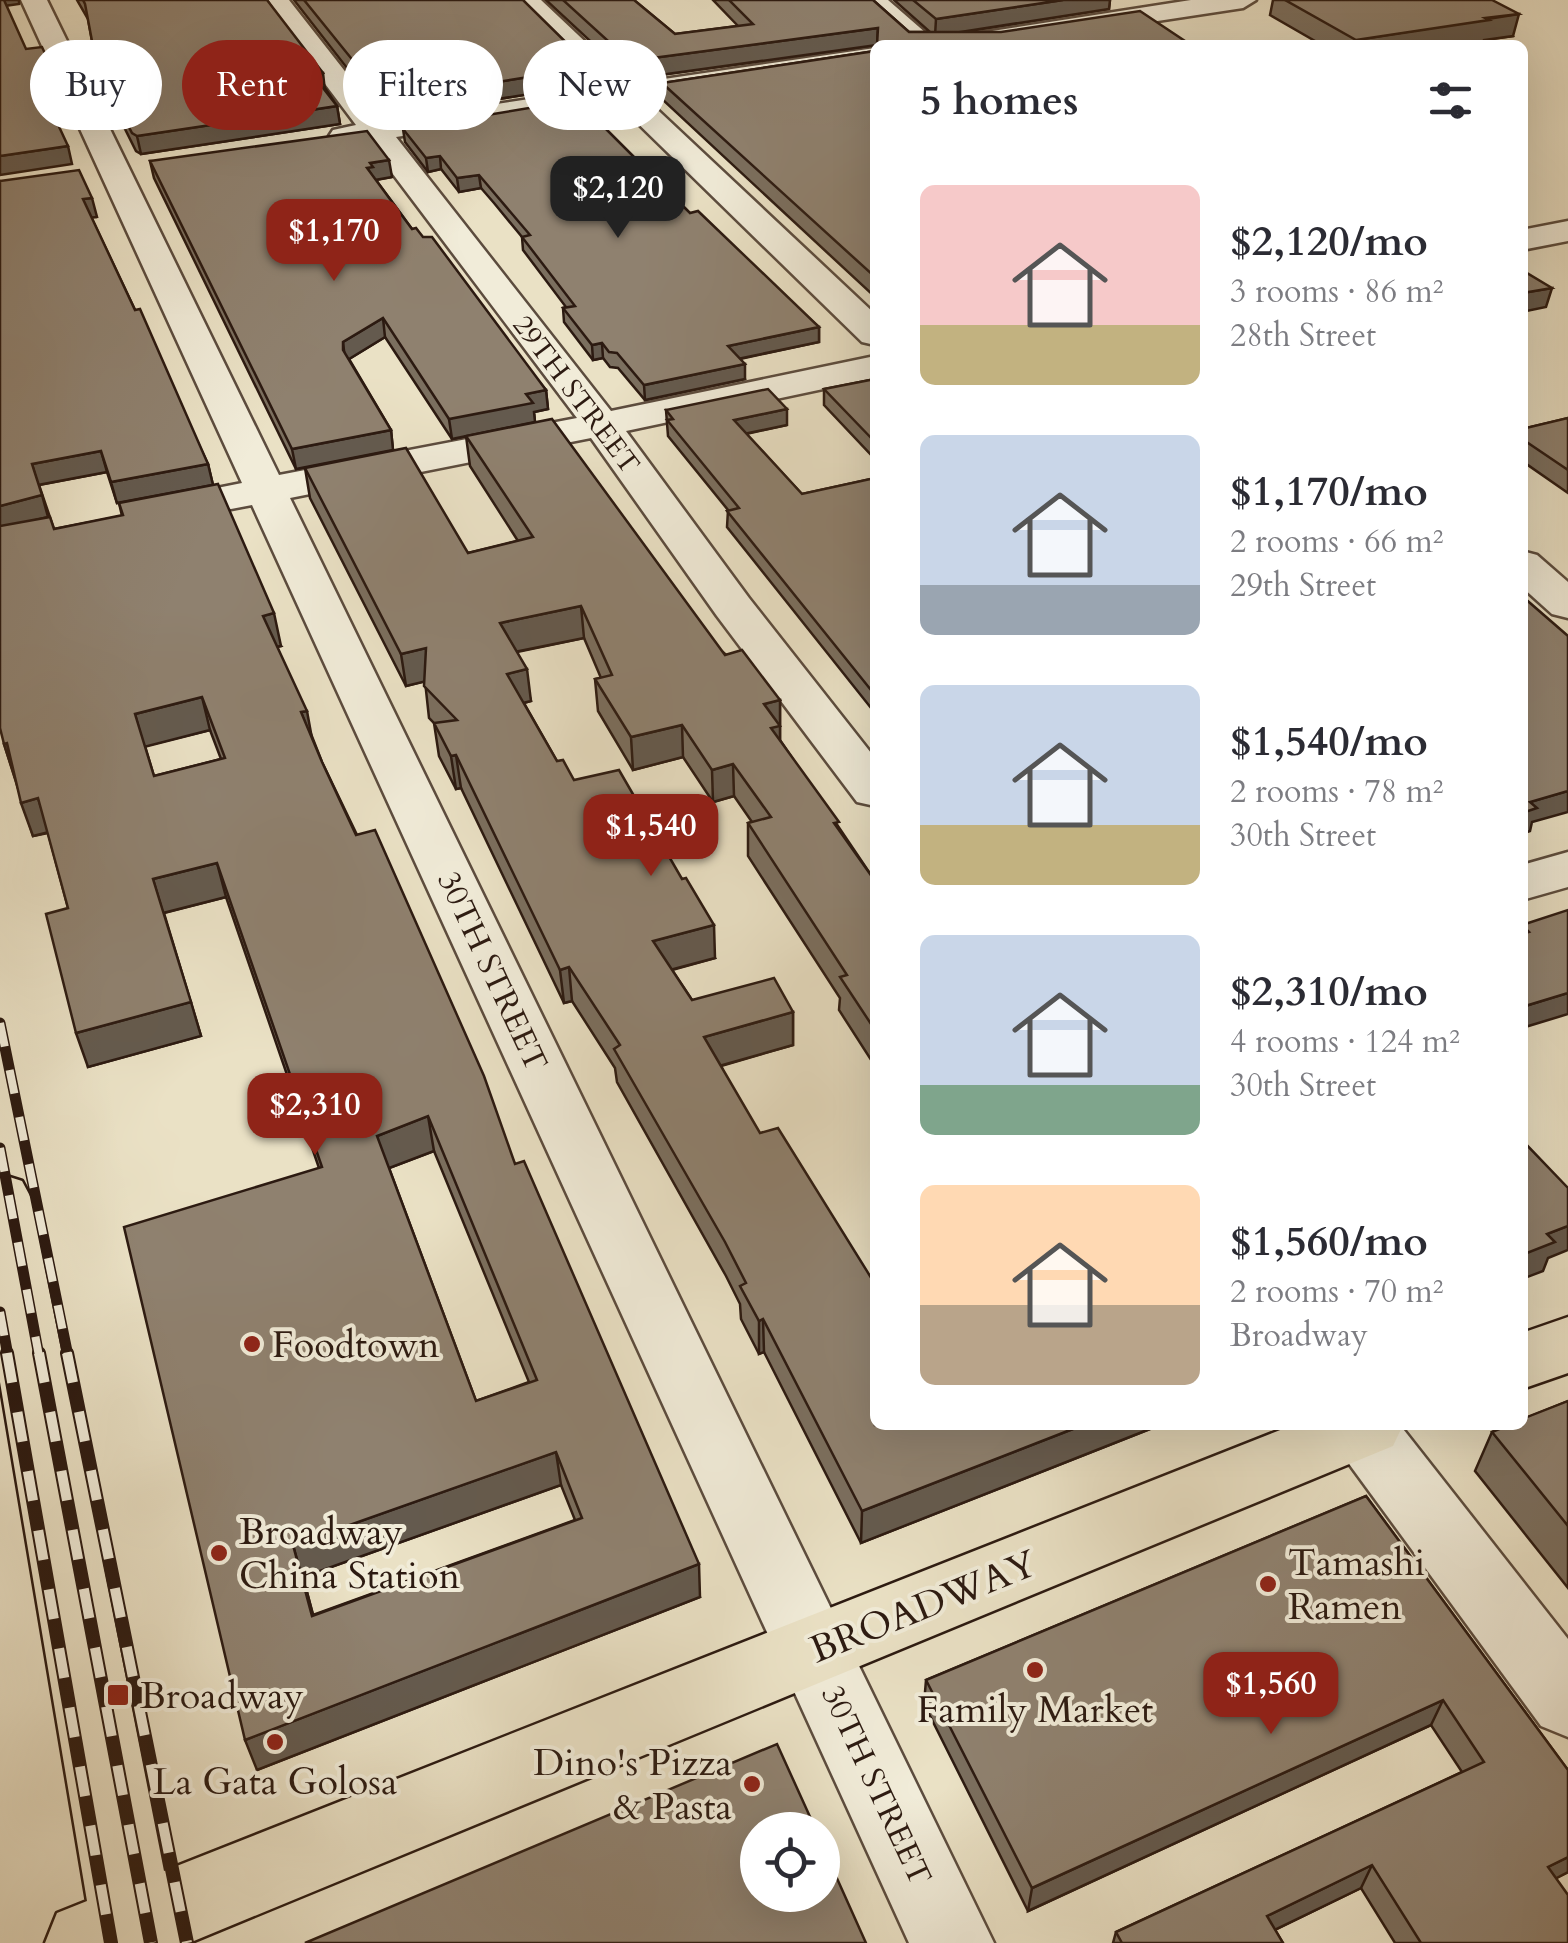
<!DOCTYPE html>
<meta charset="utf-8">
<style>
:root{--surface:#fff;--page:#f2f2f3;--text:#2b2b33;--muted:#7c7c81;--accent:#8f2418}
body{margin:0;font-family:Cardo,serif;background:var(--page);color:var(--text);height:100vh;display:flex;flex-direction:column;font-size:38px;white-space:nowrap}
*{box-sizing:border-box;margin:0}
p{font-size:32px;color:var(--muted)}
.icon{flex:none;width:55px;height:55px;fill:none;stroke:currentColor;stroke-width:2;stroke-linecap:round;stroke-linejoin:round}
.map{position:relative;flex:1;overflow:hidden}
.panel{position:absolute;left:870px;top:40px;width:658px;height:1390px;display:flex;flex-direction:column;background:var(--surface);border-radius:15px;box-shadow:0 10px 40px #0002}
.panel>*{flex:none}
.banner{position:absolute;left:30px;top:40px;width:690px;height:90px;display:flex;gap:20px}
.tools{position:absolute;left:740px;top:1812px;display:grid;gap:20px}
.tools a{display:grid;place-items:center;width:100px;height:100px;border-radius:50%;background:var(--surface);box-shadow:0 10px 40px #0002;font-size:50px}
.price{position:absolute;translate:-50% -85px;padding:0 22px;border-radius:20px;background:var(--accent);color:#fff;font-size:32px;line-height:65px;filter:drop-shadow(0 2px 5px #0008)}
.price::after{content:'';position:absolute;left:50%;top:60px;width:30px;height:22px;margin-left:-15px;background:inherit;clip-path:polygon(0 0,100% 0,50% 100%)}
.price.on{background:#222;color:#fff}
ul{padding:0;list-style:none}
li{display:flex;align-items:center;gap:30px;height:250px;padding:0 50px}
li span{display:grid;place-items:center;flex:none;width:280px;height:200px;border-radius:15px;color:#555}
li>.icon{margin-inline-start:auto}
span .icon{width:120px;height:120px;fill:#fffc;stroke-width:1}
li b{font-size:42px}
h2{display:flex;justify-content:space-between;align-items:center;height:120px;padding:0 50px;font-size:42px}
.tag{padding:0 35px;border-radius:45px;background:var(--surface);box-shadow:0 10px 40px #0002;font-size:35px;line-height:90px}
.tag.on{background:var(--accent);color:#fff}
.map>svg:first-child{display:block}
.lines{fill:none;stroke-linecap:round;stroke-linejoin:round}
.minor-casing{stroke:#5c4c3e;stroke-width:5}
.major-casing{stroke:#2c1a11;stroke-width:5}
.minor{fill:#f1ecd9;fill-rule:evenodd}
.major{fill:#eae1c5;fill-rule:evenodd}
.rail-far1-casing{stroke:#2c1a11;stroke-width:11}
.rail-casing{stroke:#2c1a11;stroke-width:14}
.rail-far1{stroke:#f1ecd9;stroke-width:8;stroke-dasharray:24;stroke-linecap:butt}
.rail{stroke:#f1ecd9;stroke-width:10;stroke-dasharray:30;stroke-linecap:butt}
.wall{fill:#7b6f5f;stroke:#2c1a11;stroke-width:2.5;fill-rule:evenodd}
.shaded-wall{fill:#645a4e;stroke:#2c1a11;stroke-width:2.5}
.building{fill:#8f816f;stroke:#2c1a11;stroke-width:2.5;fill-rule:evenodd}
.poi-dot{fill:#8f2418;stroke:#f1ecd9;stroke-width:4}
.labels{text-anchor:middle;stroke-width:8;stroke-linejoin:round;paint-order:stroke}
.far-street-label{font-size:28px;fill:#2c1a11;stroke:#f1ecd9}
.street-label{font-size:32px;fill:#2c1a11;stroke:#f1ecd9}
.near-poi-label{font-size:38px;fill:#2c1a11;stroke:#f1ecd9;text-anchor:start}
.near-street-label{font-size:38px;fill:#2c1a11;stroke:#f1ecd9}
</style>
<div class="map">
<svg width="1568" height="1943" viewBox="0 0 1568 1943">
<rect width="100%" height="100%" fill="#eae1c5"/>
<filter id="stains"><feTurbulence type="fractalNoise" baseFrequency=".002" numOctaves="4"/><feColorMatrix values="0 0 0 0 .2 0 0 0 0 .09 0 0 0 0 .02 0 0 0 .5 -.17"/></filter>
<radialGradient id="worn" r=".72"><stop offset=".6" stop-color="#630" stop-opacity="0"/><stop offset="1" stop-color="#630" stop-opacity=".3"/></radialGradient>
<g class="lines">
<defs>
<g id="minor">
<path d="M 21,0 L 47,0 L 279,475 L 577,418 L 368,141 L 333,142 L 329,136 L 333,130 L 356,125 L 262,0 L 289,0 L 384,121 L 602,88 L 513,0 L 541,0 L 630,84 L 875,48 L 875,64 L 646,99 L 875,314 L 875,345 L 862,342 L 617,103 L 396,137 L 611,411 L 875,356 L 875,378 L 626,431 L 749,598 L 875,758 L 875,806 L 857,802 L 717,616 L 591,438 L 290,498 L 994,1943 L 909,1943 L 252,505 L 231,509 L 217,506 L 211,497 L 217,488 L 242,483 Z"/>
<path d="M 859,0 L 888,0 L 934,40 L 1191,0 L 1256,0 L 1243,8 L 999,45 L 908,45 Z"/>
<path d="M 1568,221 L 1568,241 L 1522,250 L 1522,230 Z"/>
<path d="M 1522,551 L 1537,555 L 1568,582 L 1568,618 L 1552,614 L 1522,587 Z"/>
<path d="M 1568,852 L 1568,887 L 1522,900 L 1522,865 Z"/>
<path d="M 1326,1425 L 1400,1425 L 1568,1639 L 1568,1737 L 1541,1726 L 1336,1446 Z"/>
</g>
<g id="major">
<path d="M 0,1174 L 22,1181 L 31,1198 L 164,1871 L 1293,1425 L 1403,1425 L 1393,1446 L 189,1943 L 45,1943 L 57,1913 L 87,1901 L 0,1382 Z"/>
<path d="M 1568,1317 L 1568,1373 L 1522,1389 L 1522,1333 Z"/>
</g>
</defs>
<use href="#minor" class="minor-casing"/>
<use href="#major" class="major-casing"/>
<use href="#minor" class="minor"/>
<use href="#major" class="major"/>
<defs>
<g id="rail-far1">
<path d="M 0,1023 L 68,1356"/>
<path d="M 0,1148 L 39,1356"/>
<path d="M 0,1312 L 8,1356"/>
</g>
<g id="rail">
<path d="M 7,1353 L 111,1943"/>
<path d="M 39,1353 L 151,1943"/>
<path d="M 67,1353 L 187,1943"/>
</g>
</defs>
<use href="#rail-far1" class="rail-far1-casing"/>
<use href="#rail" class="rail-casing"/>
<use href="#rail-far1" class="rail-far1"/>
<use href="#rail" class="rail"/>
</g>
<g class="wall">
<path d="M 77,0 L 267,0 L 337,106 L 340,124 L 141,154 L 136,151 L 116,111 L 106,113 L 80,60 L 76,43 L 92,41 L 88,19 Z"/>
<path d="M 294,0 L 523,0 L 592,84 L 411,113 L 386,82 L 361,86 Z"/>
<path d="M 546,0 L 634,0 L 675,34 L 738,26 L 713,0 L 873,0 L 909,32 L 930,32 L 894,0 L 1110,0 L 1109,9 L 962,32 L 1191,45 L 875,45 L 631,79 Z"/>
<path d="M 1273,0 L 1492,0 L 1513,36 L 1484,40 L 1484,42 L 1467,45 L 1322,45 L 1270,15 Z"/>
<path d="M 875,51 L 875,297 L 663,100 L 662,83 Z"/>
<path d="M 403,129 L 690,213 L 819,327 L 819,342 L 740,359 L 745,379 L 645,400 L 618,368 L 610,367 L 603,358 L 593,360 L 564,322 L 563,308 L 566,307 L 523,250 L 522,237 L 494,203 L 481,188 L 459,192 L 441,169 L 428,172 L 405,142 Z"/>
<path d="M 150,161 L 392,177 L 376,180 L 412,229 L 546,390 L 548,409 L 534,412 L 535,422 L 452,439 L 385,337 L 349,359 L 391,430 L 393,450 L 296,469 L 154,178 Z"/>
<path d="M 0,181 L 97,217 L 91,217 L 208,464 L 213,485 L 117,503 L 107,472 L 39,485 L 54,529 L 122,516 L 119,503 L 281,646 L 277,647 L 322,762 L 515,1164 L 700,1597 L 257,1770 L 319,1168 L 226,897 L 164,913 L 201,1036 L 88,1067 L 68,908 L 48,833 L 33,836 L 4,744 ZM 210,730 L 221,759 L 154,776 L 145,746 ZM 434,1151 L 529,1382 L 476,1401 L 389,1168 ZM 561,1485 L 575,1520 L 313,1615 L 303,1577 Z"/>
<path d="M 875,379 L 875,459 L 824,405 L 824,389 Z"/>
<path d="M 666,410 L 787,425 L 746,434 L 802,494 L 875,478 L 875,713 L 727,527 L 728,510 L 668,436 Z"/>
<path d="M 1568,418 L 1568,493 L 1522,461 L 1522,429 Z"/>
<path d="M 466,436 L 780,700 L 780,740 L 875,881 L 875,1066 L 839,1010 L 840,998 L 748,856 L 748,823 L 752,822 L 734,796 L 713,802 L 683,757 L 633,770 L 598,711 L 595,679 L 601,678 L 584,638 L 517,652 L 531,701 L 524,703 L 557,761 L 715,958 L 672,970 L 692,1000 L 793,1012 L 793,1045 L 721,1066 L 875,1425 L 1160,1425 L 861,1543 L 764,1352 L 759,1354 L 741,1319 L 740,1304 L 726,1276 L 617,1082 L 615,1068 L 572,1001 L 564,1003 L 461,788 L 456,789 L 439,756 L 434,723 L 429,718 L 425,681 L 406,686 L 310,498 L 305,468 L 468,553 L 518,541 L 470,466 Z"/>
<path d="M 1568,1401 L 1568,1588 L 1475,1471 L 1492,1432 Z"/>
<path d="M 1366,1496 L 1568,1770 L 1568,1872 L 1556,1878 L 1568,1943 L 1395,1943 L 1361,1888 L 1275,1930 L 1283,1943 L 1113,1943 L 1116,1932 L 1462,1772 L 1431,1725 L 1028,1911 L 924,1704 L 926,1680 Z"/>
</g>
<g class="shaded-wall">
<path d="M 2,0 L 19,0 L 19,4 L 4,6 Z"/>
<path d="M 1063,0 L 1110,0 L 1109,9 L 935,36 L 936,19 Z"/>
<path d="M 1519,14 L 1513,36 L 1484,40 L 1484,42 L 1467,45 L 1355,45 L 1356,40 Z"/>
<path d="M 878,28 L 877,45 L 631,79 L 630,61 Z"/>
<path d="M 384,65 L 386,82 L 361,86 L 359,68 Z"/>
<path d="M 591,67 L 592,84 L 411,113 L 409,96 Z"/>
<path d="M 323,73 L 325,91 L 313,75 Z"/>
<path d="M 112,94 L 116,111 L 106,113 L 102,95 Z"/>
<path d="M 67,101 L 71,118 L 52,121 L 48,103 Z"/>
<path d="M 337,106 L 340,124 L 141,154 L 137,136 Z"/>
<path d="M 68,146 L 72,164 L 0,175 L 0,156 Z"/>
<path d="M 440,156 L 441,169 L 428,172 L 426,158 Z"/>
<path d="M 389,160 L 392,177 L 375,180 L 367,168 L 370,163 Z"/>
<path d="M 479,175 L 481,188 L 459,192 L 457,178 Z"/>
<path d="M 92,198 L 97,217 L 88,218 L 83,199 Z"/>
<path d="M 1552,288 L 1546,307 L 1522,312 L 1522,293 Z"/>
<path d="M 383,318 L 385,337 L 346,361 L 346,368 L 343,342 Z"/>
<path d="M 819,327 L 819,342 L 728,361 L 728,346 Z"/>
<path d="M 602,343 L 603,358 L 593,360 L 592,345 Z"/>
<path d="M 745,364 L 745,379 L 645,400 L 644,385 Z"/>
<path d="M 546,390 L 548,409 L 534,412 L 535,422 L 452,439 L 449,419 L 526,394 Z"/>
<path d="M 787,409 L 787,425 L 734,436 L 734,420 Z"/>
<path d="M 391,430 L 393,450 L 296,469 L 292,449 Z"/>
<path d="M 101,451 L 107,472 L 38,485 L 32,464 Z"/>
<path d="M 208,464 L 213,485 L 117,503 L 111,482 Z"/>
<path d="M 42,495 L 48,517 L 0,529 L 0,506 Z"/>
<path d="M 581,606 L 584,638 L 504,654 L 500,623 Z"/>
<path d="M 274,613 L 281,646 L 269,648 L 263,616 Z"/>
<path d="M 426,648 L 431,680 L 406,686 L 401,654 Z"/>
<path d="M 527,669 L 531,701 L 511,706 L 507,674 Z"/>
<path d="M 202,697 L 210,730 L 144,747 L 135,714 Z"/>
<path d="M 780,700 L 780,759 L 764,704 Z"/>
<path d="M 307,711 L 313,744 L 301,712 Z"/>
<path d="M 682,725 L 683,757 L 633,770 L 631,737 Z"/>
<path d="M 7,743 L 15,778 L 4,744 Z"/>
<path d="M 456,755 L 461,788 L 456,789 L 451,756 Z"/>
<path d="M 733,764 L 734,796 L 713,802 L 712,770 Z"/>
<path d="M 1568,791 L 1568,812 L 1532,822 L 1530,831 L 1522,834 L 1522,813 L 1530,802 Z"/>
<path d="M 38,798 L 49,832 L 33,836 L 21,803 Z"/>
<path d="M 217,863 L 226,897 L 163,913 L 153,879 Z"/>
<path d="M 714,925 L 715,958 L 655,974 L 653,941 Z"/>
<path d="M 569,967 L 572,1001 L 564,1003 L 560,970 Z"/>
<path d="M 1568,993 L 1568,1014 L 1522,1028 L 1522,1007 Z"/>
<path d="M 191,1002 L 201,1036 L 88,1067 L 76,1033 Z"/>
<path d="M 793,1012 L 793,1045 L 705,1070 L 704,1037 Z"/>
<path d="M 428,1116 L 434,1151 L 384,1170 L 377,1136 Z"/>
<path d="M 1568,1226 L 1568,1250 L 1548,1258 L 1543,1271 L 1522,1279 L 1522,1255 L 1547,1234 Z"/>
<path d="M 763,1319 L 764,1352 L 759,1354 L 759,1321 Z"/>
<path d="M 1083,1425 L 1160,1425 L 861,1543 L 862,1511 Z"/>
<path d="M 556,1452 L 561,1485 L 303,1577 L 322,1648 L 293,1545 Z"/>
<path d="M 699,1564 L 700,1597 L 257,1770 L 245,1740 Z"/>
<path d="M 1443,1700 L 1431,1725 L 1028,1911 L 1032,1888 Z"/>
<path d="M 1568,1857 L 1568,1872 L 1534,1890 L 1548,1867 Z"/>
<path d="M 1372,1865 L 1361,1888 L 1258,1938 L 1267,1916 Z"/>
</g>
<g class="building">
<path d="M 0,0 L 4,0 L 26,49 L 42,47 L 67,101 L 48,103 L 68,146 L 0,156 Z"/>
<path d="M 83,0 L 267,0 L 323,73 L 313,75 L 337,106 L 137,136 L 132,133 L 112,94 L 102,95 L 76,43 L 92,41 L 85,4 Z"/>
<path d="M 304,0 L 523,0 L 591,67 L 409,96 L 384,65 L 359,68 Z"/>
<path d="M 563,0 L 634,0 L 675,34 L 753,24 L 729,0 L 873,0 L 909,32 L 1001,32 L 1140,11 L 1191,45 L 877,45 L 878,28 L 630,61 Z"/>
<path d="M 913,0 L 1063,0 L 936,19 Z"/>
<path d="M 1285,0 L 1492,0 L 1519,14 L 1485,18 L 1489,20 L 1356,40 Z"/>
<path d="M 875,51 L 875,277 L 662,83 Z"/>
<path d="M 577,100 L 690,213 L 698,211 L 819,327 L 728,346 L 745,364 L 644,385 L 617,353 L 609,352 L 602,343 L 592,345 L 563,308 L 575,306 L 522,237 L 530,235 L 479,175 L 457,178 L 440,156 L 426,158 L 403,129 Z"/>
<path d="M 367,131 L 389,160 L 370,163 L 373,167 L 367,168 L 412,229 L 416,228 L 423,237 L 432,237 L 546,390 L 526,394 L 533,403 L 449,419 L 383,318 L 343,342 L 343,350 L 391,430 L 292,449 L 150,161 Z"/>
<path d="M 79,170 L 92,198 L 83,199 L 135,310 L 140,309 L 208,464 L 111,482 L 101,451 L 32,464 L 42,495 L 0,506 L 0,181 Z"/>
<path d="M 1522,270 L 1552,288 L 1522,293 Z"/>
<path d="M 875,379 L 875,442 L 824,389 Z"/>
<path d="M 768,389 L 787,409 L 734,420 L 802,494 L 875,478 L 875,695 L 727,511 L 739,508 L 667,420 L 673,419 L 666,410 Z"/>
<path d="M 1568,418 L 1568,470 L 1522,439 L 1522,429 Z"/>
<path d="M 552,419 L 725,655 L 742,650 L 780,700 L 764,704 L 780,726 L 771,728 L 839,822 L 834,823 L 875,881 L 875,1030 L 840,977 L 847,975 L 748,823 L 771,817 L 733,764 L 712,770 L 682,725 L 631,737 L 595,679 L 612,675 L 581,606 L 500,623 L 527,669 L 507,674 L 557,761 L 563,760 L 574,780 L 619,770 L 682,879 L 686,878 L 714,925 L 653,941 L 692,1000 L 774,978 L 793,1012 L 704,1037 L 760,1133 L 778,1128 L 875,1284 L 875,1425 L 1083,1425 L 862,1511 L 763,1319 L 759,1321 L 740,1286 L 746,1283 L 725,1242 L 614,1049 L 620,1045 L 569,967 L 560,970 L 456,755 L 451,756 L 434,723 L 457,720 L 424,686 L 426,648 L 401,654 L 305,468 L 406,448 L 468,553 L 533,537 L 466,436 Z"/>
<path d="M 218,484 L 274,613 L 263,616 L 307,711 L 301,712 L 322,762 L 356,835 L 375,830 L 484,1076 L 515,1164 L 524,1161 L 699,1564 L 245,1740 L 124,1227 L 322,1167 L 217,863 L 153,879 L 191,1002 L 76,1033 L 46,914 L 68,908 L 38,798 L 21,803 L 7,743 L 4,744 L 0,728 L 0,526 L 50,517 L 54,529 L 123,515 L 119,503 ZM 202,697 L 225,758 L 154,776 L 135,714 ZM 428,1116 L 537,1380 L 476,1401 L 377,1136 ZM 556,1452 L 582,1518 L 312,1616 L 293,1545 Z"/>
<path d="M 1522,596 L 1568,636 L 1568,791 L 1530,802 L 1537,808 L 1522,813 Z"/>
<path d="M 1568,910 L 1568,993 L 1522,1007 L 1522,934 L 1529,932 L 1522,925 Z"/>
<path d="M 1522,1140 L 1568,1188 L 1568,1226 L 1547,1234 L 1555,1242 L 1522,1255 Z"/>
<path d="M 1568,1401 L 1568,1526 L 1492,1432 L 1509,1425 L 1522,1425 L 1522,1419 Z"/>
<path d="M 1366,1496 L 1568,1770 L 1568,1857 L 1548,1867 L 1568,1895 L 1568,1943 L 1421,1943 L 1372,1865 L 1267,1916 L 1283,1943 L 1122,1943 L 1116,1932 L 1484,1762 L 1443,1700 L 1032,1888 L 926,1680 Z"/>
<path d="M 777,1744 L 816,1830 L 758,1830 L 758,1895 L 822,1895 L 822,1845 L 866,1943 L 305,1943 Z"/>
</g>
<g class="poi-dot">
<circle cx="252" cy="1344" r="10"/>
<circle cx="219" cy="1553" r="10"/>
<circle cx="1268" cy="1584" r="10"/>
<circle cx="1035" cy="1670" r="10"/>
<rect x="106" y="1683" width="24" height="24" rx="5"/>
<circle cx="275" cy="1742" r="10"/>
<circle cx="752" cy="1784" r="10"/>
</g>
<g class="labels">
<g class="far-street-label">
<text transform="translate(577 394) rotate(53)" y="10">29TH STREET</text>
</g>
<g class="street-label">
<text transform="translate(493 971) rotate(65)" y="11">30TH STREET</text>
<text transform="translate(877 1785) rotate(65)" y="11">30TH STREET</text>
</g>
<g class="near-poi-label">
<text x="272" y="1357">Foodtown</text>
<text x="239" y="1544">Broadway<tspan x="239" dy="44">China Station</tspan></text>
<text x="1288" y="1575">Tamashi<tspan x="1288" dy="44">Ramen</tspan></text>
<text x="140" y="1708">Broadway</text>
<text x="1035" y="1722" text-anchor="middle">Family Market</text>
<text x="732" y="1775" text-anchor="end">Dino's Pizza<tspan x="732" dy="44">&amp; Pasta</tspan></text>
<text x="275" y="1794" text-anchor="middle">La Gata Golosa</text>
</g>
<g class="near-street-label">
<text transform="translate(923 1606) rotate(-22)" y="13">BROADWAY</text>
</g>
</g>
<rect width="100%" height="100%" filter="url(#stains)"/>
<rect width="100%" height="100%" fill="url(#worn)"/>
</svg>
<div class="tools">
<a><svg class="icon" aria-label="locate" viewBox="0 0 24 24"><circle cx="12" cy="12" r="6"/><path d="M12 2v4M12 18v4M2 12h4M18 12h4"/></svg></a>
</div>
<b class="price on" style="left:618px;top:241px">$2,120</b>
<b class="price" style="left:334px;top:284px">$1,170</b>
<b class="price" style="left:651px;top:879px">$1,540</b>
<b class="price" style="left:315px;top:1158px">$2,310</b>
<b class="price" style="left:1271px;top:1737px">$1,560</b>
<div class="banner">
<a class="tag">Buy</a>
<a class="tag on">Rent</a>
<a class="tag">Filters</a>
<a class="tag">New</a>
</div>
<section class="panel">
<h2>5 homes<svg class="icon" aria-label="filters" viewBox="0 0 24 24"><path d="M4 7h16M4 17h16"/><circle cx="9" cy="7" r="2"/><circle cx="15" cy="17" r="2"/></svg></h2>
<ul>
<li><span style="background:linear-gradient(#f6c9c9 70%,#c2b280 0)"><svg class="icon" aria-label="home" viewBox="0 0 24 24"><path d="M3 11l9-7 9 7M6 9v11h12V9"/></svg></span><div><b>$2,120/mo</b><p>3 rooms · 86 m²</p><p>28th Street</p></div></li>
<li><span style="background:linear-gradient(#c9d6e8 75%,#9aa5b1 0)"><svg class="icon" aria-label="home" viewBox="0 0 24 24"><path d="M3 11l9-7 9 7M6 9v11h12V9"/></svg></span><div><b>$1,170/mo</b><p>2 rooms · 66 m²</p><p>29th Street</p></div></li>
<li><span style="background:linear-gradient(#c9d6e8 70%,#c2b280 0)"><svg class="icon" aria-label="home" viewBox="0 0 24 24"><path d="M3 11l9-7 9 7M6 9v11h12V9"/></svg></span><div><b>$1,540/mo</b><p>2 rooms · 78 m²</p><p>30th Street</p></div></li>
<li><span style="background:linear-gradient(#c9d6e8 75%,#7fa58c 0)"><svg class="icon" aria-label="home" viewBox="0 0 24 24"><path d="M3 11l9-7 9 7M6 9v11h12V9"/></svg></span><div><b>$2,310/mo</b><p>4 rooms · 124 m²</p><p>30th Street</p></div></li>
<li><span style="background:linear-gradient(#ffd9b3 60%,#b9a48a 0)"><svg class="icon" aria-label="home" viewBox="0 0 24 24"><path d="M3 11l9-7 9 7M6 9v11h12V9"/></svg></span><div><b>$1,560/mo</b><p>2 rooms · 70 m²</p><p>Broadway</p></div></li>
</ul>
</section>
</div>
